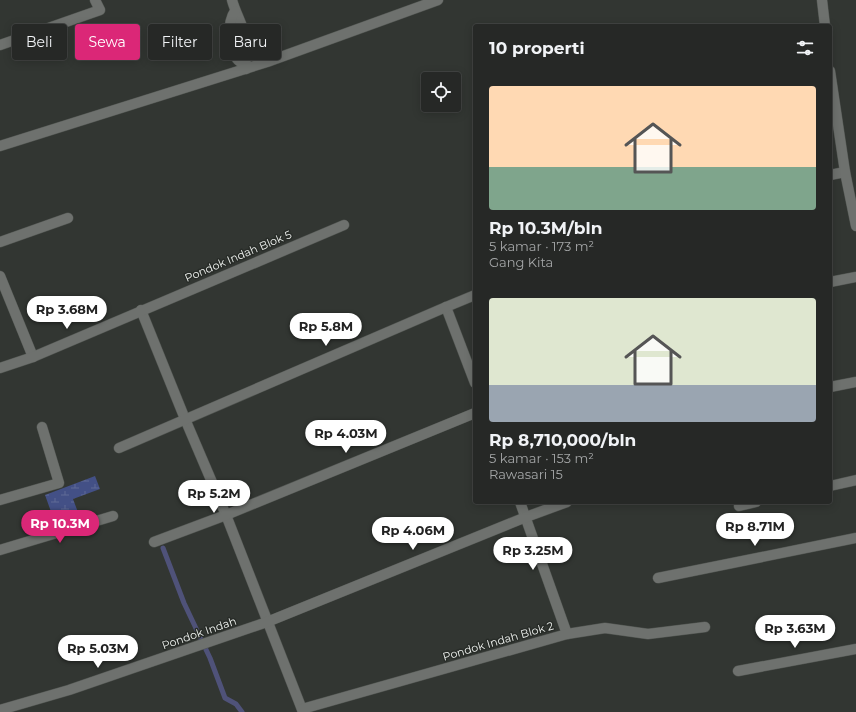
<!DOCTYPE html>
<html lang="id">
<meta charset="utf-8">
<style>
:root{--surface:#262826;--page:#323432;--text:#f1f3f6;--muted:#a4a6a7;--line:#424443;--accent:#db2777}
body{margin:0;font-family:Montserrat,sans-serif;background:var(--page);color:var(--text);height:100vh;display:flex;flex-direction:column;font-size:15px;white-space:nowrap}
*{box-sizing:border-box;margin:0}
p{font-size:13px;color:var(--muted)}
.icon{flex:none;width:22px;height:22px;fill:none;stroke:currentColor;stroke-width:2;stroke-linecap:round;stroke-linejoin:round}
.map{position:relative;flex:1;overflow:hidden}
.panel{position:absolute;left:473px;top:24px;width:359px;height:480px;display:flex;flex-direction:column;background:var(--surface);border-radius:4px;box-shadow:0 2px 10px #0003,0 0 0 1px var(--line)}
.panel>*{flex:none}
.top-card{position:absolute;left:12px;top:24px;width:380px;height:36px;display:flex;gap:8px}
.fabs{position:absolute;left:421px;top:72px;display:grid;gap:8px}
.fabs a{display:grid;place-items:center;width:40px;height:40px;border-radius:4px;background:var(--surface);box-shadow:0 2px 10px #0003,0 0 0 1px var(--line);font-size:20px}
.price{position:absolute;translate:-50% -34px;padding:0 9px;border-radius:14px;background:#fff;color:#222;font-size:13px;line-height:26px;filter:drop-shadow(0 1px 2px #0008)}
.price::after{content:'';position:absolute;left:50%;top:24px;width:12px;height:9px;margin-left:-6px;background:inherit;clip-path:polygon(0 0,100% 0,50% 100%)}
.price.on{background:var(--accent);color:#fff}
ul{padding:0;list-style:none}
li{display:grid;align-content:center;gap:8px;height:212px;padding:0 16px}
li span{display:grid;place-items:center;height:124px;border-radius:4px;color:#555}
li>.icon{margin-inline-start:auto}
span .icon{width:72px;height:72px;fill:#fffc;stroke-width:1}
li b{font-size:17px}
h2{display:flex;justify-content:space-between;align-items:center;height:48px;padding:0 16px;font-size:17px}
.pill{padding:0 14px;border-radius:4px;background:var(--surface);box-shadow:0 2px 10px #0003,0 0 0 1px var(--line);font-size:14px;line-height:36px}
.pill.on{background:var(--accent);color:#fff}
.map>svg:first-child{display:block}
.wetland{fill:url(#wetland-marsh)}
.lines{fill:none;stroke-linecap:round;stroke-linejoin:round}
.stream{stroke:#4f5279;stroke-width:5}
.minor-casing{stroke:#505450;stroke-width:11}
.tertiary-casing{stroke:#505450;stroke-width:11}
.minor{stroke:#6e716e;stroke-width:10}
.tertiary{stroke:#6e716e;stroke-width:10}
.labels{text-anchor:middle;stroke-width:3;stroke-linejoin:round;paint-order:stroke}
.street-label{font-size:11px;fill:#eff2ef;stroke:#282c28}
</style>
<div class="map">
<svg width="856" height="712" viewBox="0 0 856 712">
<defs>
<pattern id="wetland-marsh" width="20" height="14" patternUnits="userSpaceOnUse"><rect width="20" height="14" fill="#435086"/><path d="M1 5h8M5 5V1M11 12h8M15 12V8" fill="none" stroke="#5e6a97"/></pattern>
</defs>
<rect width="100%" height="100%" fill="#323632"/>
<path class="wetland" d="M 95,476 L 100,489 L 73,499 L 82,523 L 58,531 L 45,495 Z"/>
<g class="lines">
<path class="stream" d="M 163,548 L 184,603 L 210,658 L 225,698 L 236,704 L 242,712"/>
<defs>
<g id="minor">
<path d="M 232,0 C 236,15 245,28 247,44 C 248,53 244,62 246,69"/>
<path d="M 235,11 C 227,22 228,49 237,59 C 239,62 242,63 245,64"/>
<path d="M 0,45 L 100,10 L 95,0"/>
<path d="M 0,146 L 267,62 L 438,0"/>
<path d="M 830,175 L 845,172"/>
<path d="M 0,242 L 68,218"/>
<path d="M 0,276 L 33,357"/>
<path d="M 830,282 L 856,277"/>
<path d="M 446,307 L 475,383"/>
<path d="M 141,310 L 185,419 L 226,515 L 303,712"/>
<path d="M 0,368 L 33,357 L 344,225"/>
<path d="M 830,387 L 856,382"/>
<path d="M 119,448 L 446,307 L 475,295"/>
<path d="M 830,486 L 856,480"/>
<path d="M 0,500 L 59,483 L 42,427"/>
<path d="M 520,502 L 567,634"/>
<path d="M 739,506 L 756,502"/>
<path d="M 154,542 L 226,515 L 475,413"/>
<path d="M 0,550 L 113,516"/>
<path d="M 658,578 L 856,538"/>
<path d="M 738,671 L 856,649"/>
<path d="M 302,709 L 567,634 L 605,628 L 648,634 L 705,627"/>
<path d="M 0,710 L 69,690 L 267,622 L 526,517 L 567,502"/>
</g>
<g id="tertiary">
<path d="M 822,0 L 825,26"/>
<path d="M 830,71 L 845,172 L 856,226"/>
</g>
</defs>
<use href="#minor" class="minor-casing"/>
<use href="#tertiary" class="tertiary-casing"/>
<use href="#minor" class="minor"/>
<use href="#tertiary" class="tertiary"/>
</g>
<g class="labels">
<g class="street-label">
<text transform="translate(238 256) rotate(-23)" y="4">Pondok Indah Blok 5</text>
<text transform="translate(199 633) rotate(-19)" y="4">Pondok Indah</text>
<text transform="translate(498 641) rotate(-16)" y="4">Pondok Indah Blok 2</text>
</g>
</g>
</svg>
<div class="fabs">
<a><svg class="icon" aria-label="locate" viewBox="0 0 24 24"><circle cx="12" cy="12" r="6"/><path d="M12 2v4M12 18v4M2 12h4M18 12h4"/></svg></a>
</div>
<b class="price" style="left:67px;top:330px">Rp 3.68M</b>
<b class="price" style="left:326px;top:347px">Rp 5.8M</b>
<b class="price" style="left:346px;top:454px">Rp 4.03M</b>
<b class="price" style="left:214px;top:514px">Rp 5.2M</b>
<b class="price on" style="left:60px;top:544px">Rp 10.3M</b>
<b class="price" style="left:755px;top:547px">Rp 8.71M</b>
<b class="price" style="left:413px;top:551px">Rp 4.06M</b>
<b class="price" style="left:533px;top:571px">Rp 3.25M</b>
<b class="price" style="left:795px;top:649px">Rp 3.63M</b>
<b class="price" style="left:98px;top:669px">Rp 5.03M</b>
<div class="top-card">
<a class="pill">Beli</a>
<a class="pill on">Sewa</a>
<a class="pill">Filter</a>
<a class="pill">Baru</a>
</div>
<section class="panel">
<h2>10 properti<svg class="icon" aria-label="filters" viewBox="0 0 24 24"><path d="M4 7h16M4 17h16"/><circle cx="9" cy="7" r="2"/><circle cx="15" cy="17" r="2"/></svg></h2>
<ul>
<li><span style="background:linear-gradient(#ffd9b3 65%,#7fa58c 0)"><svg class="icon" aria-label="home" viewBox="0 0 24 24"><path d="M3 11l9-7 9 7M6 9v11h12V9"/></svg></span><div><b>Rp 10.3M/bln</b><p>5 kamar · 173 m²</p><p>Gang Kita</p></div></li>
<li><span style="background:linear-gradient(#dfe7d0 70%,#9aa5b1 0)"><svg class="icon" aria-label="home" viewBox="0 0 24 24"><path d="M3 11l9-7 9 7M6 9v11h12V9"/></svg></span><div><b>Rp 8,710,000/bln</b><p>5 kamar · 153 m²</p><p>Rawasari 15</p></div></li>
</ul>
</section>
</div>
